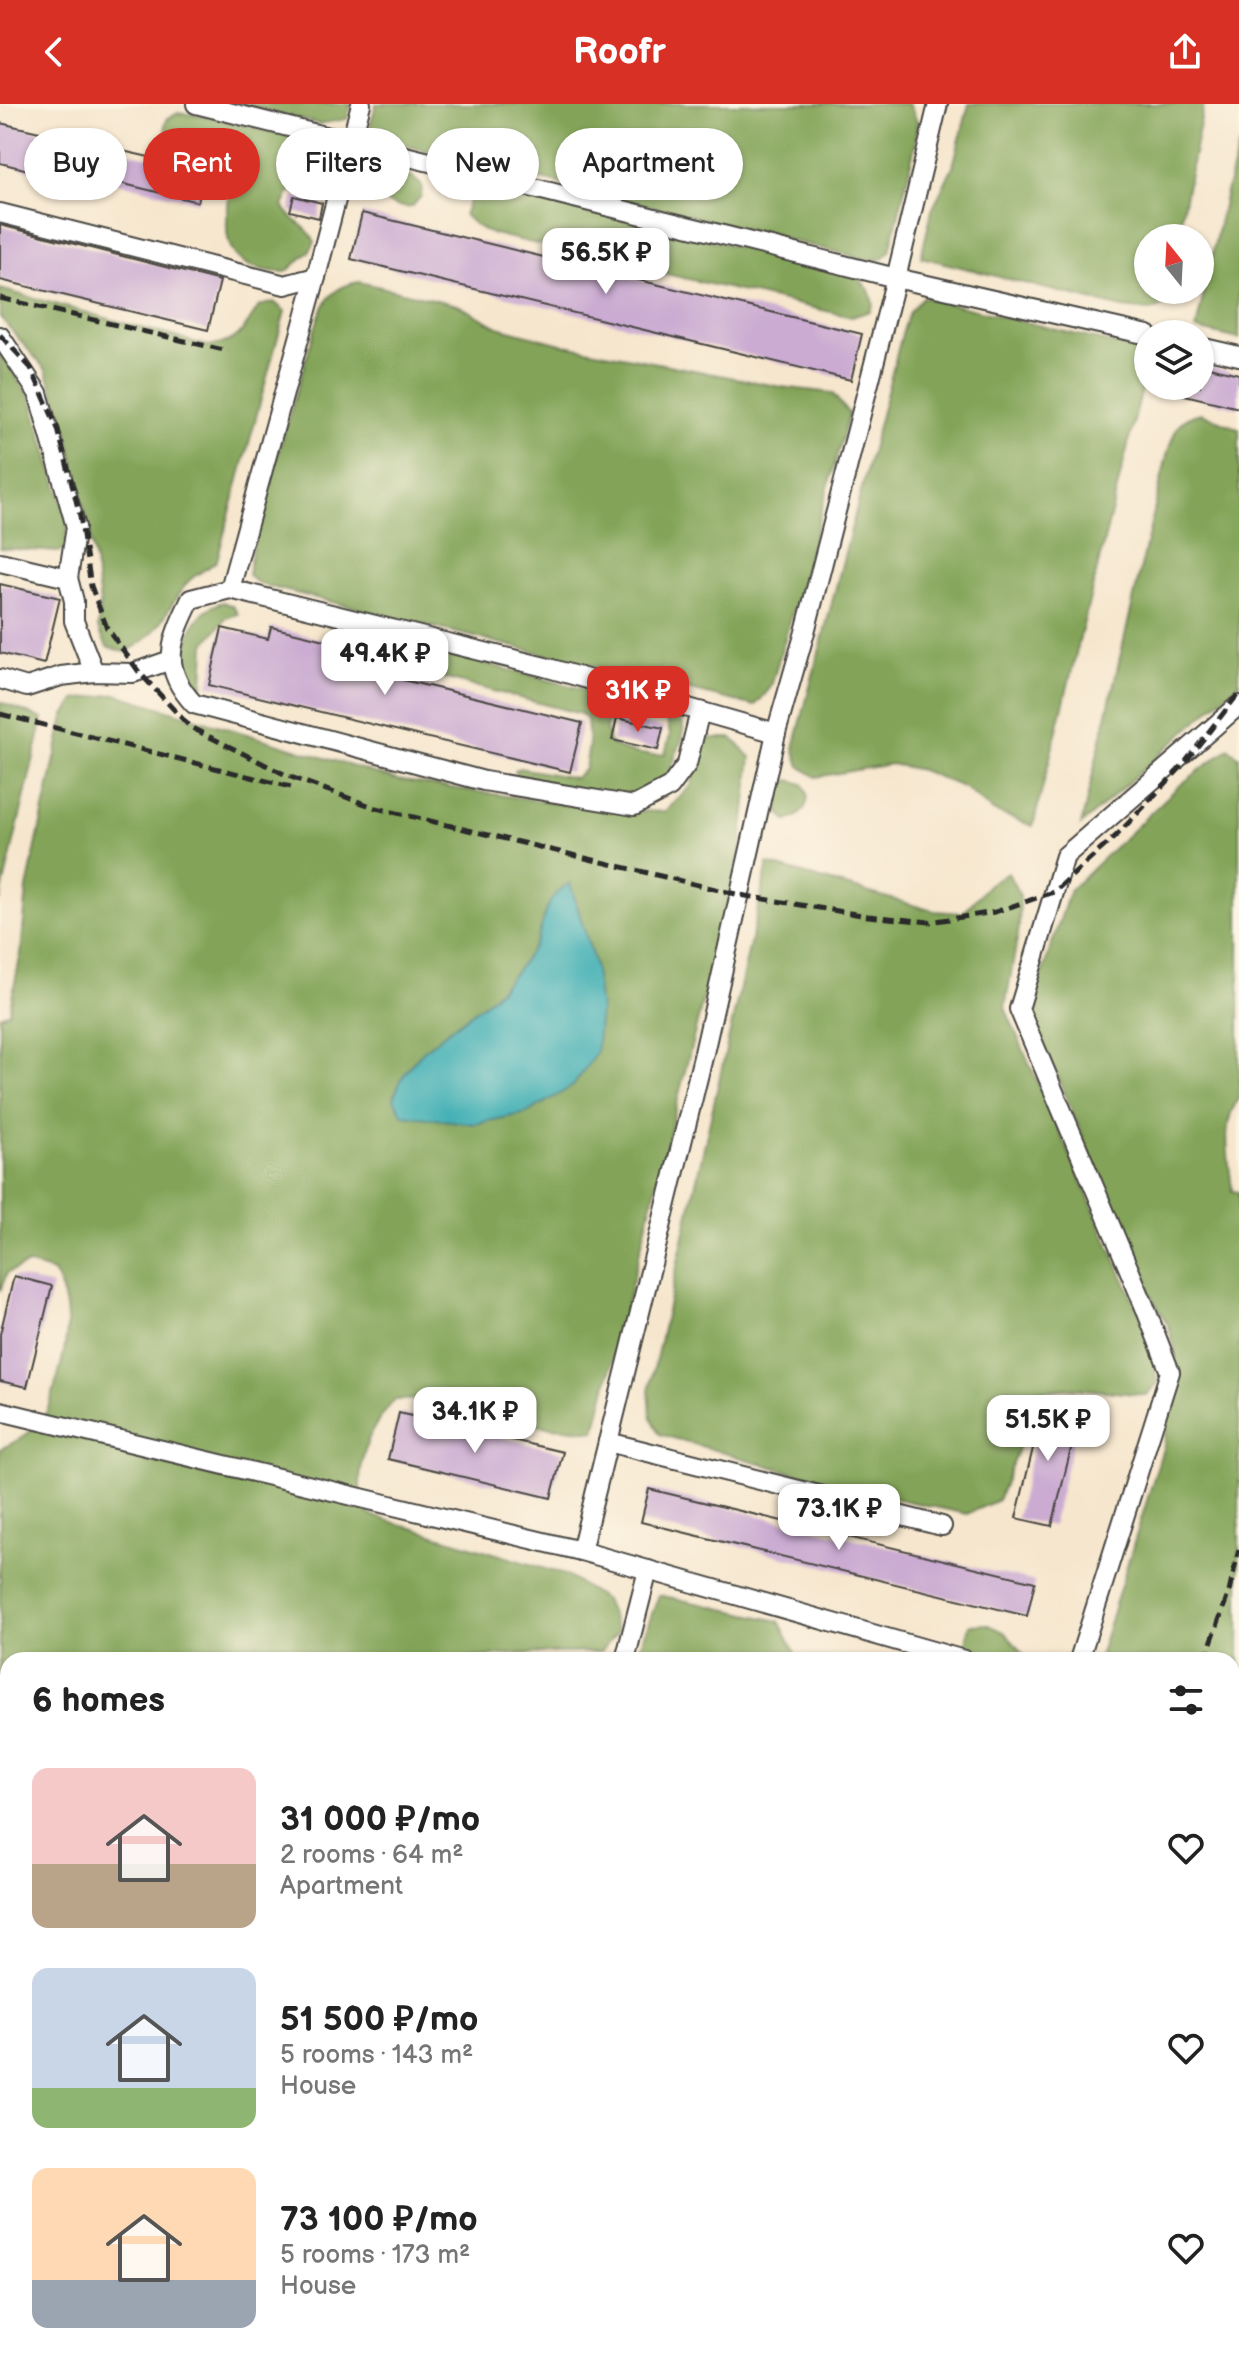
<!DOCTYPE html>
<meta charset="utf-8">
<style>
:root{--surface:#fff;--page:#f6f6f6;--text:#222;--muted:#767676;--accent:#d93025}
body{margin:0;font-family:"Balsamiq Sans",sans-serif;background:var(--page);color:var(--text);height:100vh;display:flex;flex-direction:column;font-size:30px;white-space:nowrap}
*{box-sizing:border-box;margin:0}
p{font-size:26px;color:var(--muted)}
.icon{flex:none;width:44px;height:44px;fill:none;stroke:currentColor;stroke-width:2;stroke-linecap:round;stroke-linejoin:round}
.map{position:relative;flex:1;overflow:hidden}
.side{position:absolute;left:0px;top:1548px;width:1240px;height:714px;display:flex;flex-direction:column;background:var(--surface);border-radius:24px 24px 0 0;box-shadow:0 2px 6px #0004}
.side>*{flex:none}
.guide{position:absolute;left:24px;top:24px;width:800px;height:72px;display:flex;gap:16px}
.needle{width:52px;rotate:342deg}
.fabs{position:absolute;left:1134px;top:120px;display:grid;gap:16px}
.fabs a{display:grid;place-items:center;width:80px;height:80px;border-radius:50%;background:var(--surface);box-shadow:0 2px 6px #0004;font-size:40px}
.price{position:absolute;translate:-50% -68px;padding:0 18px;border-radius:16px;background:#fff;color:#222;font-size:26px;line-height:52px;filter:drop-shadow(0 2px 4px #0008)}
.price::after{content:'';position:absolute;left:50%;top:48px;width:24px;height:18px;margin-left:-12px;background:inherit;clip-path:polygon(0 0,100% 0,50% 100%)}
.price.active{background:var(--accent);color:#fff}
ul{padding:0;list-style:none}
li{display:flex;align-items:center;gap:24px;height:200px;padding:0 32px}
li span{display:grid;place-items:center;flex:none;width:224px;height:160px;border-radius:16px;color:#555}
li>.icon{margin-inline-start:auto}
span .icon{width:96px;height:96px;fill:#fffc;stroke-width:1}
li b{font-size:34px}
h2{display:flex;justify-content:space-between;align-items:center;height:96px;padding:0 32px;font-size:34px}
.chip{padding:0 28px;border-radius:36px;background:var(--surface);box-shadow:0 2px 6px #0004;font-size:28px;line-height:72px}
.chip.active{background:var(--accent);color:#fff}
header{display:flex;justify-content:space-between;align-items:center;height:104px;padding:0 32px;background:var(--accent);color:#fff;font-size:36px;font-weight:600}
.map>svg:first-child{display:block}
.industrial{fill:#bfc2dd}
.forest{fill:#83a459;stroke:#576842;stroke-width:2}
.water{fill:#3caeb4;stroke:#346c70;stroke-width:2}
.building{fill:#cbabd2}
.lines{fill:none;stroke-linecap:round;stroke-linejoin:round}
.minor-casing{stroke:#494743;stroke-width:22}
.minor{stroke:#fff;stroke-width:18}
.rail{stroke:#2b2b2b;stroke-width:5;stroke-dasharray:12 6;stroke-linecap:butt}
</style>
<header><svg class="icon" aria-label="back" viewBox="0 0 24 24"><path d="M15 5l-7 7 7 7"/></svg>Roofr<svg class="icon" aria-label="share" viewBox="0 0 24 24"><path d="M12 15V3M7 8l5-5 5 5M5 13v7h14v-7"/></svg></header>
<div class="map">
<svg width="1239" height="2261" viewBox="0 0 1239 2261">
<rect width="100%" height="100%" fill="#fcf5e5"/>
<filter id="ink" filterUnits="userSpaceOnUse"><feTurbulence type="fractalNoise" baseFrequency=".0125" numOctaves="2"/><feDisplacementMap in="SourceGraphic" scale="16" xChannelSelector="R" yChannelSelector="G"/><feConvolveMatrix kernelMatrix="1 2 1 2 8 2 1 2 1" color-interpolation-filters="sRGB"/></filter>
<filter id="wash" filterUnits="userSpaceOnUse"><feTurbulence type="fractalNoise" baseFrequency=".006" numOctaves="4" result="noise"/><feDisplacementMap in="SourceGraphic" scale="32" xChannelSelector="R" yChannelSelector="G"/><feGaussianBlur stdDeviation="1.8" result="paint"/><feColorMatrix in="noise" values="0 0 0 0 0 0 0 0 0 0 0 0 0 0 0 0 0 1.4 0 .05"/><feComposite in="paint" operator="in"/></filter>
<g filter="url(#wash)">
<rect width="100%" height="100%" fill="#f6e6cd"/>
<path class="industrial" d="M 90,2254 L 1161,2254 L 1159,2261 L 132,2261 Z"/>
<g class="forest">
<path d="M 241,0 L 351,0 L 347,15 L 319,20 Z"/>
<path d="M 376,0 L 909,0 L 917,17 L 916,37 L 890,147 L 881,155 L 869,156 L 384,36 L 374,31 L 370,23 Z"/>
<path d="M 969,0 L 1204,0 L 1177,134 L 1148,134 L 1148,186 L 1166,186 L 1163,203 L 1151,207 L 1122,204 L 921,153 L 932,106 L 953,62 Z"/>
<path d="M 178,9 L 200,11 L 304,35 C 326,45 336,64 331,88 C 315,92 308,83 289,89 L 283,102 C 291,118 308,121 315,138 L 309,148 L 286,168 C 185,167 251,80 221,53 C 206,39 186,39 167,36 L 165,21 L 168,14 Z"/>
<path d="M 1239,41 L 1239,235 L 1196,225 L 1225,92 Z"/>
<path d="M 385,59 L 399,61 L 422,82 L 421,92 L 412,103 C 385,105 376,90 360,71 L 373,61 Z"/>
<path d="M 480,83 L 496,85 L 856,171 L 869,186 L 873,199 L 870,207 L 852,213 L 489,129 L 475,121 L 464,111 L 474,84 Z"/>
<path d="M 359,178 L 458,201 L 498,223 L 565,241 L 781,283 L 832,289 L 849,310 L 771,583 L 755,602 L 259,480 L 248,471 L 255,427 L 318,215 C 326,194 335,182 359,178 Z"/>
<path d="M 0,185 L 208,242 C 239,239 243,227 259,202 L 274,198 L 285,207 L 217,456 C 208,466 194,470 187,479 C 164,507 162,531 125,548 L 107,543 L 98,524 L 100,501 L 95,457 L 67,326 L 46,266 L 0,213 Z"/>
<path d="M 922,193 L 1148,248 L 1148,261 L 1033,722 L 993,707 L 965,684 L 921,666 L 891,660 L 816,673 L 800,662 L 794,644 L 902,230 L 909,209 Z"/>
<path d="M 0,249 L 31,295 L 68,418 L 66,443 L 59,448 L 0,444 Z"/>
<path d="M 1201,309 L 1239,325 L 1239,579 L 1081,721 L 1168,347 C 1176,325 1176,315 1201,309 Z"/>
<path d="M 223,498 L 233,502 L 238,510 L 226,514 L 205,540 L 203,582 L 196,584 C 177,555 187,507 223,498 Z"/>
<path d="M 452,551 L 632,598 L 636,603 L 630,608 L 611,611 L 606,624 L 609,638 C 621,649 648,653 665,650 L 670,631 L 666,611 L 679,612 C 688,627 681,639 675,653 C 673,660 670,671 666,677 C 642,703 549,681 518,672 L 514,667 L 519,664 L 575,674 L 585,665 L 589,640 L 587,615 L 581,610 L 428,570 L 426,558 Z"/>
<path d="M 116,590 L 397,676 L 596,705 L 665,708 L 691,682 L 704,634 L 732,634 L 751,653 L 741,743 L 595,1327 L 540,1322 L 438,1295 L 394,1296 C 387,1306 378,1316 372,1327 C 362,1347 352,1395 370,1411 L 565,1471 L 605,1496 L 618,1527 L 600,1548 L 515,1550 L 449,1556 L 8,1556 L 8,1613 L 0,1616 L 0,1345 C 16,1338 35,1327 44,1312 C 51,1301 53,1288 57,1276 C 68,1238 74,1203 53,1168 L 28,1160 L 7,1169 L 0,1187 L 0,912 L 9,908 L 21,849 L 27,784 L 64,613 L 75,596 Z"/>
<path d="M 0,598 L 43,615 L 0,797 Z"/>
<path d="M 1229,644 L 1239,653 L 1239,995 C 1219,1018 1230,1059 1232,1087 L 1239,1088 L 1239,1632 L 1232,1635 L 1232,1556 L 1098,1556 L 1164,1341 L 1175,1246 L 1169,1223 L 1150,1189 L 1039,930 L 1033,896 L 1070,786 L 1179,682 Z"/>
<path d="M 789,676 L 803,680 C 814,697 803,712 787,717 L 778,707 L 774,695 L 778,683 Z"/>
<path d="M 768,760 L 934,807 L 963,809 L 989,780 L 1008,769 L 1020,792 L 1019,824 L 1005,904 L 1143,1218 L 1158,1279 L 1146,1291 L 1073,1284 L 1040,1287 L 998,1396 L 967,1410 L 846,1384 L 659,1330 L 651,1311 L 649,1286 Z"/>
<path d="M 659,1491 L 779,1517 L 799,1556 L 635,1556 Z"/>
<path d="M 987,1520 L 1006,1529 L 1028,1556 L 962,1556 L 970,1521 Z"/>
<path d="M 1239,1675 L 1239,1728 L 1232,1757 L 1232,1678 Z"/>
<path d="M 0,1764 L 8,1764 L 8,2194 L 0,2192 Z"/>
<path d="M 1239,2002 L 1239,2261 L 1171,2261 L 1173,2254 L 1232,2254 L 1232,2029 Z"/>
<path d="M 362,2254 L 1114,2254 L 1113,2261 L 402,2261 Z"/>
</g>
<path class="water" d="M 570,779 L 594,858 L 600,905 L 596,949 L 573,982 L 527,1009 L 475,1020 L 403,1011 L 394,995 C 407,939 474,918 508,876 C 517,866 527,853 534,841 C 549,813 539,799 570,779 Z"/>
<g id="blocks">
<g class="building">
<path d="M 0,19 L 206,66 L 198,98 L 91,72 L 89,81 L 0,59 Z"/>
<path d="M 294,92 L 322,99 L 319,114 L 290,107 Z"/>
<path d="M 362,109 L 862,230 L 851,276 L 351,155 Z"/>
<path d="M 0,121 L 220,177 L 208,226 L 0,176 Z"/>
<path d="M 1200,261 L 1239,270 L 1239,304 L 1168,287 L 1169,282 L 1200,282 Z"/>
<path d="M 0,480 L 60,494 L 44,560 L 0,549 Z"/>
<path d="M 271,523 L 379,549 L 374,569 L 582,619 L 570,668 L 209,581 L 222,524 L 268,535 Z"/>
<path d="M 617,614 L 663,624 L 658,646 L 612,636 Z"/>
<path d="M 14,1172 L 52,1182 L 27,1283 L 0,1277 L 0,1230 Z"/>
<path d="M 1045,1295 L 1081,1304 L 1052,1422 L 1016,1414 Z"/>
<path d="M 399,1309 L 563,1348 L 551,1394 L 388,1355 Z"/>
<path d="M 649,1385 L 1035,1478 L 1027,1512 L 641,1418 Z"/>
</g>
</g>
</g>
<g filter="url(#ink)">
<use href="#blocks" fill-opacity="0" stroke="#494743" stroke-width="2"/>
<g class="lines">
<defs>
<g id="minor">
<path d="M 196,0 L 896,174 L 1148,231"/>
<path d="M 0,109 L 285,181 L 316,173 L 361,0"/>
<path d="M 0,232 L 38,289 L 76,423 L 68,474"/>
<path d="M 1200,243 L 1239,252"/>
<path d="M 0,458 L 68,474 L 74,497 L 74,517 L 94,568"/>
<path d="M 230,485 L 316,173"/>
<path d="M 0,575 L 27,583 L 61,572 L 94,568 L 133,569 L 171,556"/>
<path d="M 700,607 L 687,660 L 670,683 L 634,702 L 484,677 L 194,600 C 159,563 171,536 191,495 L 230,485 L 545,563 L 776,629"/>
<path d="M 0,1307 L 581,1447 L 964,1556"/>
<path d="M 608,1338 L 942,1422"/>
<path d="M 581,1447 L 704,949 L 776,629 L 805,528 L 896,174 L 938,0"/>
<path d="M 625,1556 L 648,1466"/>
<path d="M 1079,1556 L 1170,1268 L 1144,1201 L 1019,905 L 1065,752 L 1239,601"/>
<path d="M 2,1632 L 8,1631"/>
<path d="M 1232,1649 L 1239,1646"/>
</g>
</defs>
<use href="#minor" class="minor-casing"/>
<use href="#minor" class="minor"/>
<g class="rail">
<path d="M 0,194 L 228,247"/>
<path d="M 0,231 L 31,264 L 58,325 L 80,412 L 91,482 L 107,524 L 139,568 L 190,623 L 288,672 L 376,704 L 740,791 L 868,812 L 930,818 L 995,808 L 1054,788 L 1118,730 L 1183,661 L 1239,589"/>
<path d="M 0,610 L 295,684"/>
<path d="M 1205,1556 L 1229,1488 L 1239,1445"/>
</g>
</g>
</g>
</svg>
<div class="fabs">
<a><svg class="needle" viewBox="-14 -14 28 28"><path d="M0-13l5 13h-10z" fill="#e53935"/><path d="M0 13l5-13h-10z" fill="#767676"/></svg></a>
<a><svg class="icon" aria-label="layers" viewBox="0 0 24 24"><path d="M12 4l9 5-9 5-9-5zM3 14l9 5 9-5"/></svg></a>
</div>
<b class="price" style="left:606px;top:192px">56.5K ₽</b>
<b class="price" style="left:385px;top:593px">49.4K ₽</b>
<b class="price active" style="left:638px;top:630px">31K ₽</b>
<b class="price" style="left:475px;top:1351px">34.1K ₽</b>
<b class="price" style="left:1048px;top:1359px">51.5K ₽</b>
<b class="price" style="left:839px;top:1448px">73.1K ₽</b>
<div class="guide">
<a class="chip">Buy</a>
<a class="chip active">Rent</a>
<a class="chip">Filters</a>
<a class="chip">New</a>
<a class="chip">Apartment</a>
</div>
<section class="side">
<h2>6 homes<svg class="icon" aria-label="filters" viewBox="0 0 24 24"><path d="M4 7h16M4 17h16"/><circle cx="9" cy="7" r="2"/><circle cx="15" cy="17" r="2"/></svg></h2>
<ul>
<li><span style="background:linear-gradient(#f6c9c9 60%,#b9a48a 0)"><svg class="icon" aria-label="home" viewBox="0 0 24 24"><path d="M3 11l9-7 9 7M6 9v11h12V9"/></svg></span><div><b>31 000 ₽/mo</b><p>2 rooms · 64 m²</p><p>Apartment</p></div><svg class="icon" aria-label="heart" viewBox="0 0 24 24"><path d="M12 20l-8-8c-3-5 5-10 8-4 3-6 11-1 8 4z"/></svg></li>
<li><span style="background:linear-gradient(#c9d6e8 75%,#8fb573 0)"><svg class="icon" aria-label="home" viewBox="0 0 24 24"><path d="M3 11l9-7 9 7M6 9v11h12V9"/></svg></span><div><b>51 500 ₽/mo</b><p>5 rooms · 143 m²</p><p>House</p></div><svg class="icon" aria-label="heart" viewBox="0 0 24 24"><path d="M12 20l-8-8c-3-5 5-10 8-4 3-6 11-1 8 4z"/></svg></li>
<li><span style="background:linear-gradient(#ffd9b3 70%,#9aa5b1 0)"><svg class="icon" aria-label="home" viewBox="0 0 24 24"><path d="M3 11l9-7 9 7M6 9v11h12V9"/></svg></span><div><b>73 100 ₽/mo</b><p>5 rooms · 173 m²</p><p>House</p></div><svg class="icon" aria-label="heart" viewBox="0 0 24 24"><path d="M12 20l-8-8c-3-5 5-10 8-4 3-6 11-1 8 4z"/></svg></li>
</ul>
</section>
</div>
